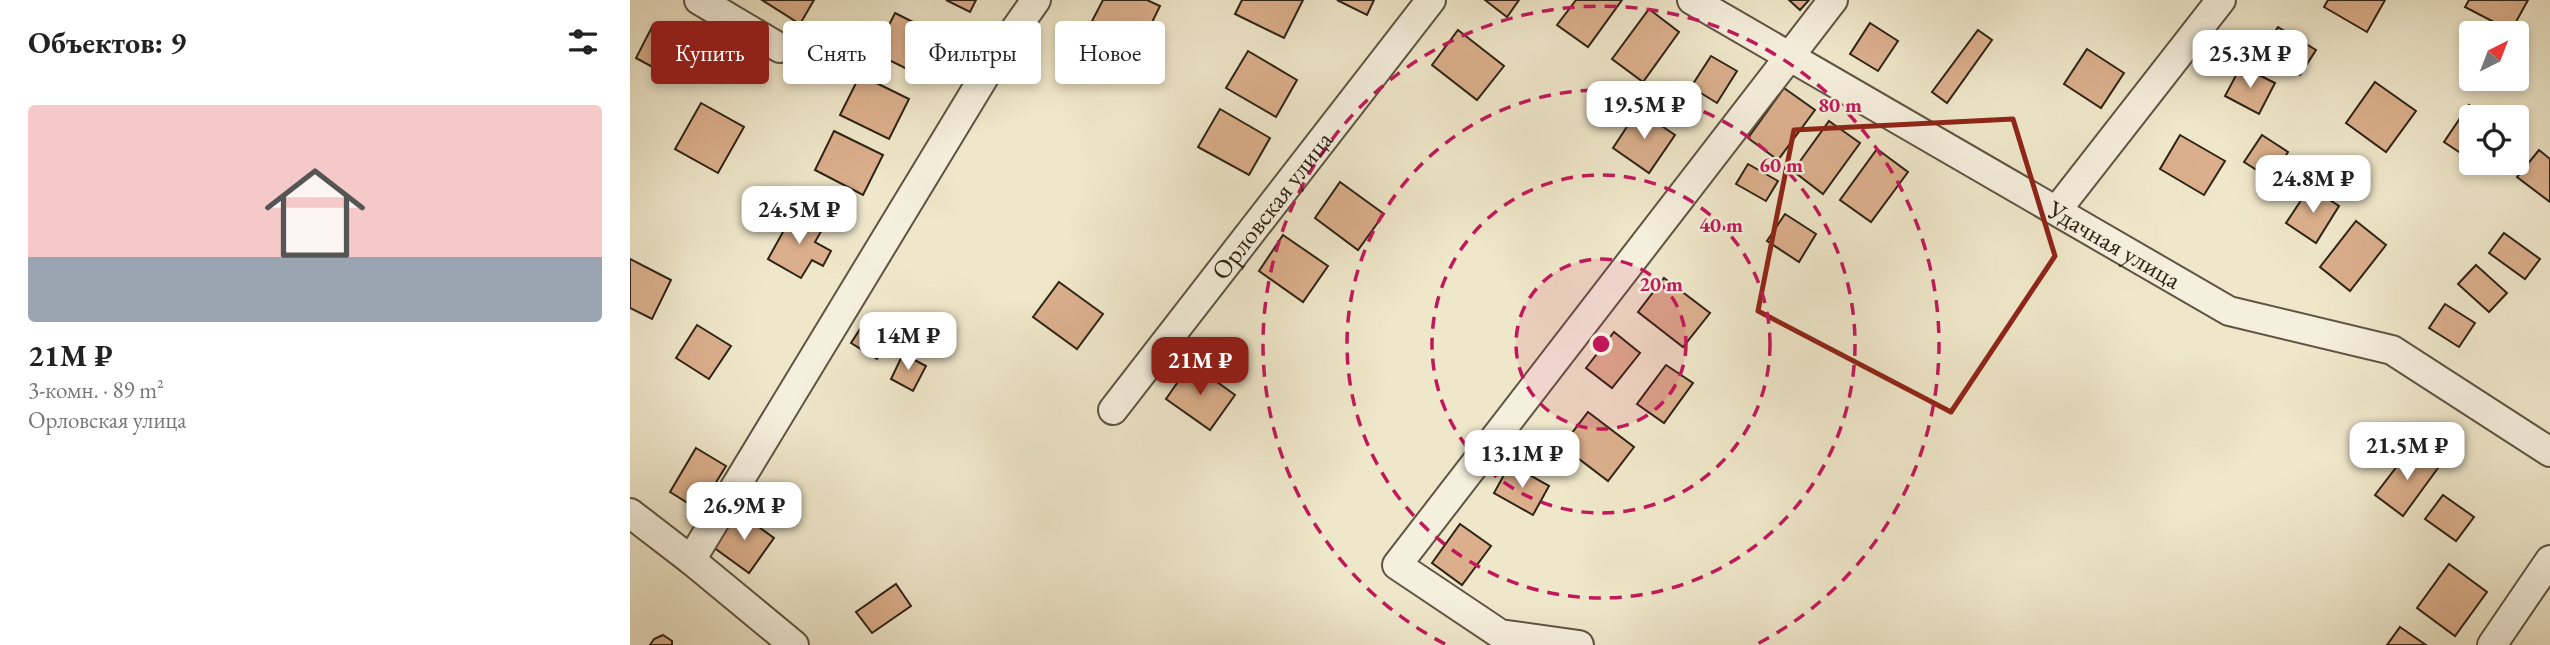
<!DOCTYPE html>
<html lang="ru">
<meta charset="utf-8">
<style>
:root{--surface:#fff;--page:#f6f6f6;--text:#222;--muted:#767676;--line:#e0e0e0;--accent:#8f2418}
body{margin:0;font-family:"EB Garamond",serif;background:var(--page);color:var(--text);height:100vh;display:flex;flex-direction:column;font-size:26px;white-space:nowrap}
*{box-sizing:border-box;margin:0}
p{font-size:23px;color:var(--muted)}
.icon{flex:none;width:38px;height:38px;fill:none;stroke:currentColor;stroke-width:2;stroke-linecap:round;stroke-linejoin:round}
.map{position:relative;flex:1;overflow:hidden}
.drawer{display:flex;flex-direction:column;background:var(--surface);width:630px}
.drawer>*{flex:none}
.banner{position:absolute;left:21px;top:21px;width:665px;height:63px;display:flex;gap:14px}
.needle{width:46px;rotate:42deg}
.controls{position:absolute;left:1829px;top:21px;display:grid;gap:14px}
.controls a{display:grid;place-items:center;width:70px;height:70px;border-radius:7px;background:var(--surface);box-shadow:0 4px 10px #0003;font-size:35px}
.price{position:absolute;translate:-50% -60px;padding:0 16px;border-radius:14px;background:#fff;color:#222;font-size:23px;line-height:46px;filter:drop-shadow(0 2px 4px #0008)}
.price::after{content:'';position:absolute;left:50%;top:42px;width:21px;height:16px;margin-left:-10px;background:inherit;clip-path:polygon(0 0,100% 0,50% 100%)}
.price.active{background:var(--accent);color:#fff}
ul{padding:0;list-style:none}
li{display:grid;align-content:center;gap:14px;height:371px;padding:0 28px}
li+li{border-top:2px solid var(--line)}
li span{display:grid;place-items:center;height:217px;border-radius:7px;color:#555}
li>.icon{margin-inline-start:auto}
span .icon{width:126px;height:126px;fill:#fffc;stroke-width:1}
li b{font-size:30px}
h2{display:flex;justify-content:space-between;align-items:center;height:84px;padding:0 28px;font-size:30px}
.pill{padding:0 24px;border-radius:7px;background:var(--surface);box-shadow:0 4px 10px #0003;font-size:24px;line-height:63px}
.pill.active{background:var(--accent);color:#fff}
main{display:flex;flex:1;min-height:0}
.map>svg:first-child{display:block}
.building{fill:#dbaf8c;stroke:#2e2316;stroke-width:2}
.lines{fill:none;stroke-linecap:round;stroke-linejoin:round}
.street-casing{stroke:#5e5443;stroke-width:32}
.street{stroke:#f5efdd;stroke-width:28}
.marked{fill:none;stroke:#8f2418;stroke-width:5;stroke-linejoin:round}
.ring{fill:none;stroke:#c2185b;stroke-width:3.5;stroke-dasharray:12 9}
.labels{text-anchor:middle;stroke-width:5;stroke-linejoin:round;paint-order:stroke}
.street-label{font-size:26px;fill:#2e2316;stroke:#f5efdd}
.centre{fill:#c2185b;stroke:#f5efdd;stroke-width:3.5}
.ring-label{font-size:21px;text-anchor:middle;font-weight:bold;fill:#c2185b;stroke:#f5efdd;stroke-width:5;stroke-linejoin:round;paint-order:stroke}
</style>
<main>
<section class="drawer">
<h2>Объектов: 9<svg class="icon" aria-label="filters" viewBox="0 0 24 24"><path d="M4 7h16M4 17h16"/><circle cx="9" cy="7" r="2"/><circle cx="15" cy="17" r="2"/></svg></h2>
<ul>
<li><span style="background:linear-gradient(#f6c9c9 70%,#9aa5b1 0)"><svg class="icon" aria-label="home" viewBox="0 0 24 24"><path d="M3 11l9-7 9 7M6 9v11h12V9"/></svg></span><div><b>21M ₽</b><p>3-комн. · 89 m²</p><p>Орловская улица</p></div></li>
</ul>
</section>
<div class="map">
<svg width="1920" height="645" viewBox="0 0 1920 645">
<rect width="100%" height="100%" fill="#efe7ca"/>
<filter id="stains"><feTurbulence type="fractalNoise" baseFrequency=".00286" numOctaves="4"/><feColorMatrix values="0 0 0 0 .2 0 0 0 0 .09 0 0 0 0 .02 0 0 0 .5 -.17"/></filter>
<radialGradient id="worn" r=".72"><stop offset=".6" stop-color="#630" stop-opacity="0"/><stop offset="1" stop-color="#630" stop-opacity=".3"/></radialGradient>
<g class="building">
<path d="M 132,0 L 184,0 L 170,24 Z"/>
<path d="M 316,0 L 346,0 L 340,12 Z"/>
<path d="M 473,0 L 517,0 L 530,6 L 511,45 L 462,21 Z"/>
<path d="M 612,0 L 673,0 L 654,38 L 605,14 Z"/>
<path d="M 707,0 L 744,0 L 737,15 Z"/>
<path d="M 855,0 L 889,0 L 877,17 Z"/>
<path d="M 946,0 L 992,0 L 958,47 L 927,25 Z"/>
<path d="M 1159,0 L 1179,0 L 1170,10 Z"/>
<path d="M 1698,0 L 1755,0 L 1737,32 L 1694,7 Z"/>
<path d="M 1839,0 L 1898,0 L 1881,31 L 1835,7 Z"/>
<path d="M 1019,9 L 1049,32 L 1013,82 L 982,59 Z"/>
<path d="M 265,13 L 313,37 L 293,77 L 245,53 Z"/>
<path d="M 1240,23 L 1268,41 L 1248,71 L 1220,54 Z"/>
<path d="M 23,25 L 66,47 L 48,81 L 6,58 Z"/>
<path d="M 1648,27 L 1686,50 L 1670,75 L 1632,52 Z"/>
<path d="M 828,30 L 874,66 L 847,100 L 802,65 Z"/>
<path d="M 1348,30 L 1362,40 L 1317,103 L 1302,92 Z"/>
<path d="M 1457,49 L 1494,73 L 1471,108 L 1434,84 Z"/>
<path d="M 618,51 L 667,80 L 646,117 L 596,88 Z"/>
<path d="M 1081,56 L 1107,71 L 1087,103 L 1061,87 Z"/>
<path d="M 1611,66 L 1645,83 L 1629,114 L 1595,96 Z"/>
<path d="M 230,75 L 279,99 L 259,139 L 210,115 Z"/>
<path d="M 1745,82 L 1786,111 L 1756,152 L 1716,123 Z"/>
<path d="M 1154,88 L 1185,110 L 1148,160 L 1118,138 Z"/>
<path d="M 71,103 L 114,127 L 88,173 L 45,149 Z"/>
<path d="M 1839,105 L 1857,117 L 1841,117 L 1841,160 L 1814,142 Z"/>
<path d="M 590,109 L 640,138 L 619,175 L 568,147 Z"/>
<path d="M 1008,110 L 1045,135 L 1019,173 L 983,148 Z"/>
<path d="M 1199,121 L 1230,143 L 1193,194 L 1163,171 Z"/>
<path d="M 204,131 L 253,155 L 233,195 L 185,170 Z"/>
<path d="M 1550,135 L 1595,161 L 1574,195 L 1530,169 Z"/>
<path d="M 1632,135 L 1658,152 L 1641,179 L 1614,162 Z"/>
<path d="M 1247,149 L 1278,172 L 1241,222 L 1210,200 Z"/>
<path d="M 1909,150 L 1920,159 L 1920,202 L 1887,177 Z"/>
<path d="M 1118,164 L 1148,181 L 1136,201 L 1106,184 Z"/>
<path d="M 710,182 L 754,214 L 728,250 L 685,218 Z"/>
<path d="M 1680,187 L 1709,206 L 1686,243 L 1656,223 Z"/>
<path d="M 164,212 L 193,228 L 185,242 L 201,251 L 193,266 L 182,260 L 171,278 L 138,259 Z"/>
<path d="M 1155,214 L 1186,234 L 1169,262 L 1137,241 Z"/>
<path d="M 1726,221 L 1756,245 L 1720,291 L 1690,267 Z"/>
<path d="M 1874,233 L 1910,259 L 1895,279 L 1859,253 Z"/>
<path d="M 653,235 L 698,266 L 673,302 L 629,271 Z"/>
<path d="M 0,259 L 41,280 L 22,319 L 0,308 Z"/>
<path d="M 1846,265 L 1877,293 L 1859,312 L 1828,284 Z"/>
<path d="M 1034,278 L 1080,313 L 1053,347 L 1008,312 Z"/>
<path d="M 429,282 L 473,314 L 447,349 L 403,317 Z"/>
<path d="M 1815,304 L 1845,323 L 1829,347 L 1799,328 Z"/>
<path d="M 236,320 L 261,337 L 247,359 L 221,343 Z"/>
<path d="M 67,325 L 101,346 L 79,379 L 46,358 Z"/>
<path d="M 984,332 L 1010,353 L 982,388 L 956,368 Z"/>
<path d="M 273,354 L 296,366 L 283,391 L 261,379 Z"/>
<path d="M 561,363 L 605,395 L 580,430 L 536,399 Z"/>
<path d="M 1036,365 L 1063,383 L 1034,423 L 1007,404 Z"/>
<path d="M 958,412 L 1004,447 L 978,481 L 932,446 Z"/>
<path d="M 66,448 L 96,466 L 69,510 L 40,492 Z"/>
<path d="M 1781,448 L 1808,468 L 1773,516 L 1745,495 Z"/>
<path d="M 880,464 L 919,486 L 903,515 L 864,493 Z"/>
<path d="M 1813,495 L 1844,517 L 1826,541 L 1795,519 Z"/>
<path d="M 108,512 L 144,538 L 119,573 L 83,547 Z"/>
<path d="M 830,524 L 861,546 L 832,585 L 802,563 Z"/>
<path d="M 1819,564 L 1857,592 L 1825,636 L 1787,608 Z"/>
<path d="M 266,584 L 281,606 L 242,633 L 226,612 Z"/>
<path d="M 1770,627 L 1796,645 L 1757,645 Z"/>
<path d="M 33,635 L 42,641 L 42,645 L 20,645 L 24,639 Z"/>
</g>
<g class="lines">
<defs>
<g id="street">
<path d="M 69,0 L 150,48"/>
<path id="s1" d="M 1062,0 L 1599,311 L 1762,350 L 1920,452"/>
<path d="M 1427,210 L 1591,0"/>
<path id="s2" d="M 483,410 L 801,0"/>
<path d="M 0,513 L 61,560 L 164,645"/>
<path d="M 61,560 L 368,54 L 406,0"/>
<path d="M 949,645 L 870,634 L 767,565 L 1203,0"/>
<path d="M 1862,645 L 1920,560"/>
</g>
</defs>
<use href="#street" class="street-casing"/>
<use href="#street" class="street"/>
</g>
<path class="marked" d="M 1383,119 L 1425,256 L 1321,412 L 1128,311 L 1164,130 Z"/>
<circle cx="971" cy="344" r="85" fill="#c2185b" fill-opacity=".12"/>
<g class="ring">
<circle cx="971" cy="344" r="85"/>
<circle cx="971" cy="344" r="169"/>
<circle cx="971" cy="344" r="254"/>
<path d="M815 644A338 338 0 1 1 1127 644"/>
</g>
<g class="labels">
<g class="street-label">
<text dy="9" stroke="none"><textPath href="#s2" startOffset="259">Орловская улица</textPath></text>
<text dy="9" stroke="none"><textPath href="#s1" startOffset="488">Удачная улица</textPath></text>
</g>
</g>
<circle cx="971" cy="344" r="10" class="centre"/>
<g class="ring-label">
<text x="1210" y="112">80 m</text>
<text x="1151" y="172">60 m</text>
<text x="1091" y="232">40 m</text>
<text x="1031" y="291">20 m</text>
</g>
<rect width="100%" height="100%" filter="url(#stains)"/>
<rect width="100%" height="100%" fill="url(#worn)"/>
</svg>
<div class="controls">
<a><svg class="needle" viewBox="-14 -14 28 28"><path d="M0-13l5 13h-10z" fill="#e53935"/><path d="M0 13l5-13h-10z" fill="#767676"/></svg></a>
<a><svg class="icon" aria-label="locate" viewBox="0 0 24 24"><circle cx="12" cy="12" r="6"/><path d="M12 2v4M12 18v4M2 12h4M18 12h4"/></svg></a>
</div>
<b class="price" style="left:1620px;top:90px">25.3M ₽</b>
<b class="price" style="left:1014px;top:141px">19.5M ₽</b>
<b class="price" style="left:1683px;top:215px">24.8M ₽</b>
<b class="price" style="left:169px;top:246px">24.5M ₽</b>
<b class="price" style="left:278px;top:372px">14M ₽</b>
<b class="price active" style="left:570px;top:397px">21M ₽</b>
<b class="price" style="left:1777px;top:482px">21.5M ₽</b>
<b class="price" style="left:892px;top:490px">13.1M ₽</b>
<b class="price" style="left:114px;top:542px">26.9M ₽</b>
<div class="banner">
<a class="pill active">Купить</a>
<a class="pill">Снять</a>
<a class="pill">Фильтры</a>
<a class="pill">Новое</a>
</div>
</div>
</main>
